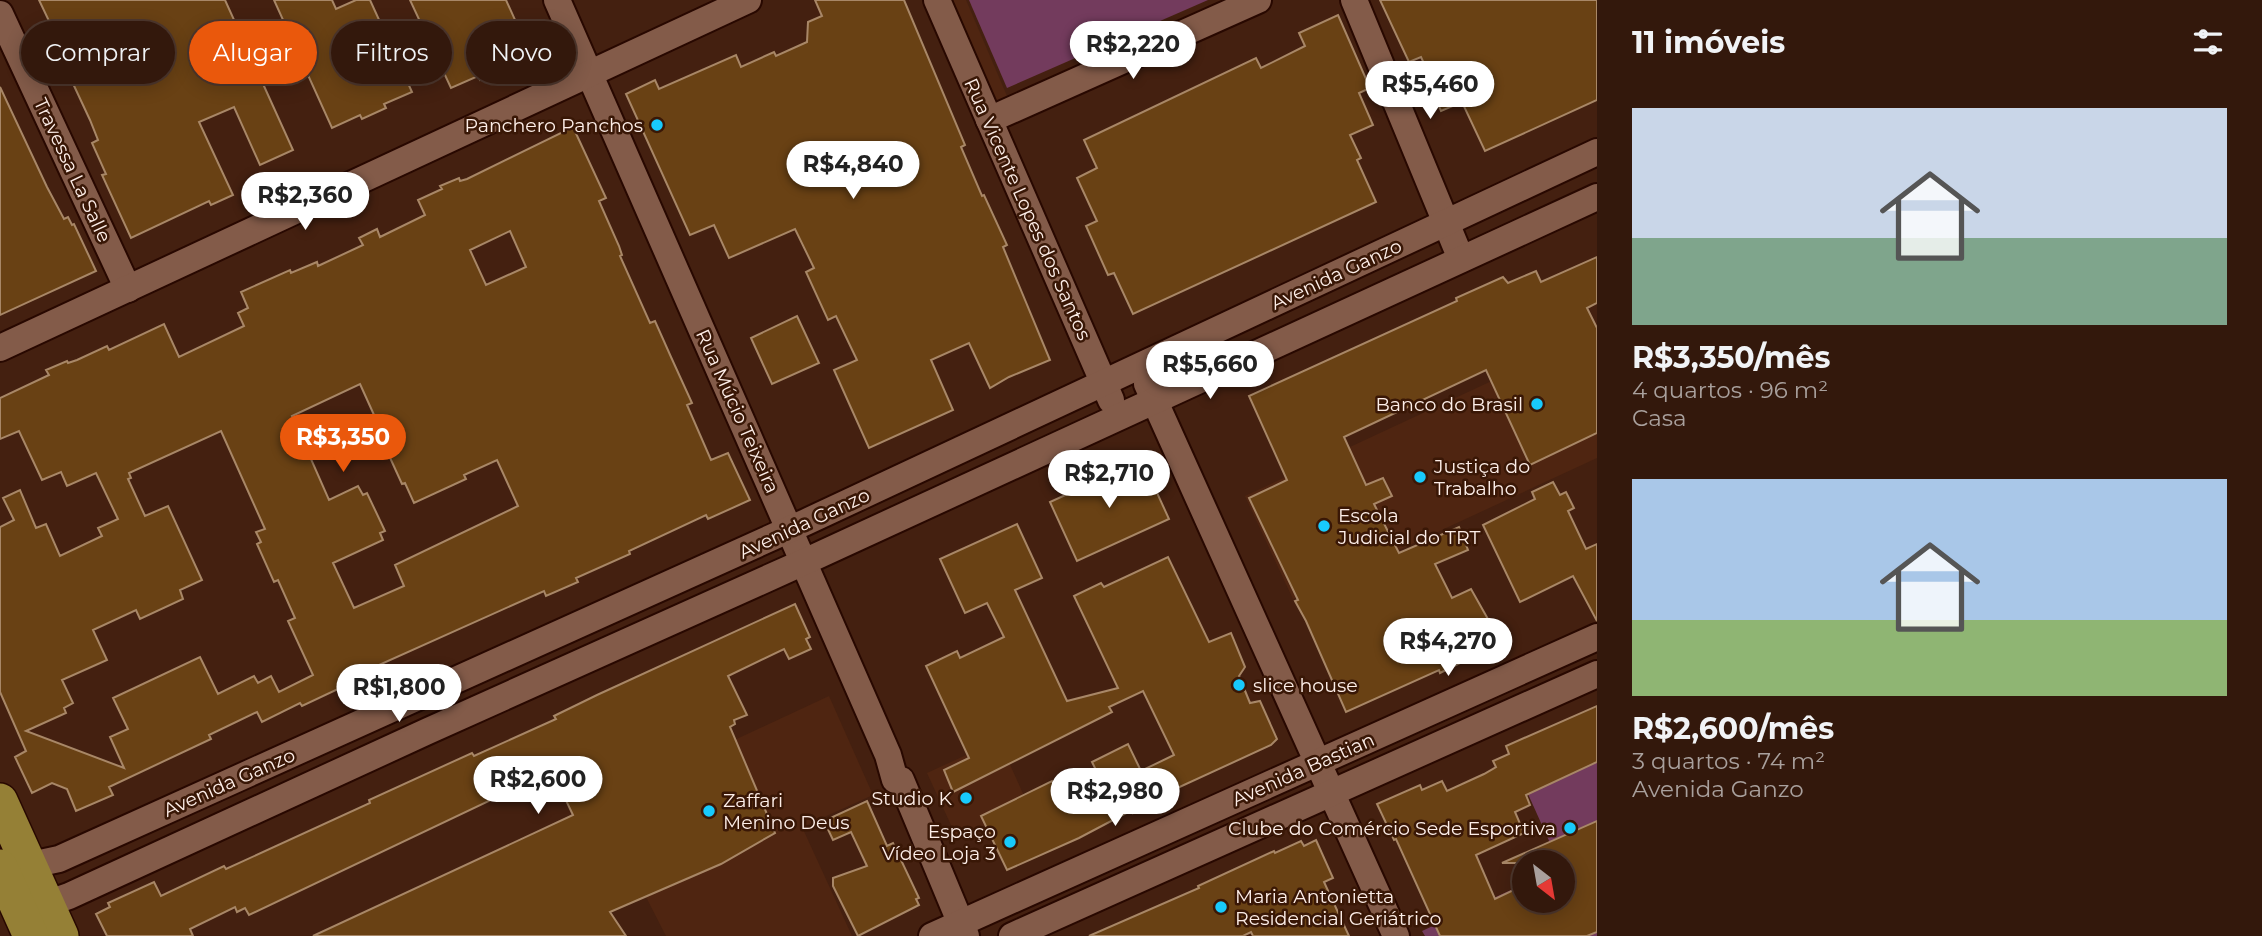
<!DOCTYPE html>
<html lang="pt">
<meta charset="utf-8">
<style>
:root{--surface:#33180c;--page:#3e251a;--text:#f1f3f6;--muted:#a9a09d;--line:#4e372d;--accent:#ea580c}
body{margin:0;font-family:Montserrat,sans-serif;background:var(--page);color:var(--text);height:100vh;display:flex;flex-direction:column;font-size:26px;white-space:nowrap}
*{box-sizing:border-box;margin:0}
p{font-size:23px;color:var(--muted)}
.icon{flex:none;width:38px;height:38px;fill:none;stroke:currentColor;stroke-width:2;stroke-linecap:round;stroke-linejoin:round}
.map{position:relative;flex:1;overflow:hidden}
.panel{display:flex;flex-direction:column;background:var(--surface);width:665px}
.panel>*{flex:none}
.guide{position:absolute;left:21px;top:21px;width:665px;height:63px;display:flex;gap:14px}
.needle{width:46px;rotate:149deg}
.fabs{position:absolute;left:1512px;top:850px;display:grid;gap:14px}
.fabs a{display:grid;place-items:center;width:63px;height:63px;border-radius:50%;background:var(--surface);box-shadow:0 4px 18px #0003,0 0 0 2px var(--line);font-size:35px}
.price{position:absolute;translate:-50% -60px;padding:0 16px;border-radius:24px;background:#fff;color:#222;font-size:23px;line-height:46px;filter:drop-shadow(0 2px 4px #0008)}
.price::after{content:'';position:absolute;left:50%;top:42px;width:21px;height:16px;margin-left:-10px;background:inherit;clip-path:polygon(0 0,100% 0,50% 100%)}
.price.selected{background:var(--accent);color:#fff}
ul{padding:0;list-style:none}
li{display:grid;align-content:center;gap:14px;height:371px;padding:0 35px}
li span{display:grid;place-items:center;height:217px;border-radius:0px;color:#555}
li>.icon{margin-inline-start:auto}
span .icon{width:126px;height:126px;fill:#fffc;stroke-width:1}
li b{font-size:30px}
h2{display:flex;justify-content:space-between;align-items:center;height:84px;padding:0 35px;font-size:30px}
.tag{padding:0 24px;border-radius:32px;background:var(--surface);box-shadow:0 4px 18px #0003,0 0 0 2px var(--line);font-size:24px;line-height:63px}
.tag.selected{background:var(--accent);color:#fff}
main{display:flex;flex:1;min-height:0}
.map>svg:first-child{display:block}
.built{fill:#4f2511}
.green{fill:#733b5d}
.building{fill:#694114;stroke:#a88767;stroke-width:2;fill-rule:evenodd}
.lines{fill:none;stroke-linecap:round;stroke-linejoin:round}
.minor-casing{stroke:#280800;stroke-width:30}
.major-casing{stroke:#280800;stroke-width:38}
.minor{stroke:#835b49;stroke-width:26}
.major{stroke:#958036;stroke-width:35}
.poi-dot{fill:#18cafc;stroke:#391706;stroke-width:2.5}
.labels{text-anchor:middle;stroke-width:5;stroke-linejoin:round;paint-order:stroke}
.poi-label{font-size:19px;fill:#fdeee8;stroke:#391706;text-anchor:end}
.street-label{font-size:19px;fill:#fdeee8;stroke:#391706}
</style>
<main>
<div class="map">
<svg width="1597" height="936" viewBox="0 0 1597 936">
<rect width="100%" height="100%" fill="#442010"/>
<g class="built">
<path d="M 951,0 L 966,0 L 1007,96 L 993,103 Z"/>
<path d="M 1597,332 L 1597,458 L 1293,599 L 1245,496 Z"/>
<path d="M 829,696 L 873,795 L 802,827 L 852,936 L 666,936 L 645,895 L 558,936 L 313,936 Z"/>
<path d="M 999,740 L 1028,805 L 957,838 L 927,773 Z"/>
</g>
<g class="green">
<path d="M 969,0 L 1208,0 L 1007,88 Z"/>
<path d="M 1597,762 L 1597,936 L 1425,936 L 1422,931 L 1524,884 L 1524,901 L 1563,901 L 1563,863 L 1559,863 L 1528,794 Z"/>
</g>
<g class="building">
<path d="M 39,0 L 225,0 L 293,150 L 260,165 L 234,107 L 199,122 L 233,195 L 211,205 L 209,201 L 131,238 L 102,175 L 106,174 L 92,143 L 98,140 L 90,120 L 62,60 L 57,62 L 42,27 L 50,23 Z"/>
<path d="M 274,0 L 332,0 L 336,9 L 356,0 L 370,0 L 412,92 L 384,104 L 386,108 L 362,119 L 360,115 L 332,128 Z"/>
<path d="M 410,0 L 506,0 L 530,53 L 502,65 L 504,69 L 480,80 L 478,76 L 451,88 Z"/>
<path d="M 815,0 L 904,0 L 965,145 L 961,147 L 982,196 L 984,195 L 1007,245 L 1003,247 L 1050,360 L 1009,377 L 990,388 L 969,343 L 931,360 L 953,410 L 869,448 L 834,370 L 857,360 L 836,316 L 828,320 L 806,272 L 814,268 L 795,229 L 729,258 L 714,225 L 690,235 L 626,94 L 655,80 L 659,89 L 736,55 L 741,67 L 774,52 L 776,56 L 807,42 L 808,22 L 822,16 Z"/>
<path d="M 1380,0 L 1597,0 L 1597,100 L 1485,151 L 1462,102 L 1441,111 L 1434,95 L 1438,93 L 1421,57 L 1409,62 Z"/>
<path d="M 1338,15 L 1370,88 L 1359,93 L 1373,125 L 1350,135 L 1361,158 L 1357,160 L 1376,202 L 1133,314 L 1114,273 L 1108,275 L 1086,226 L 1097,221 L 1077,178 L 1097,168 L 1084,140 L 1256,58 L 1261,68 L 1305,46 L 1299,33 Z"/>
<path d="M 0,87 L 47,187 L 64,219 L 68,217 L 72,225 L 74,224 L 96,271 L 0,315 Z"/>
<path d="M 573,127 L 606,198 L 599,201 L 619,246 L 622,255 L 620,256 L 650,323 L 655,321 L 671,357 L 692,403 L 687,405 L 711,460 L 728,453 L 750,500 L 708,519 L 706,515 L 629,551 L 630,554 L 576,578 L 578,582 L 546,596 L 544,591 L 370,669 L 372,673 L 302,706 L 300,703 L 262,722 L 257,712 L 209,735 L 211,739 L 109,787 L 113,795 L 76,811 L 67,789 L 52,783 L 32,793 L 15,757 L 26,751 L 0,692 L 0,527 L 14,520 L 3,498 L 20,490 L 36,528 L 46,524 L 60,556 L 102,536 L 98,528 L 118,519 L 96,473 L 67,486 L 61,472 L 42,480 L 19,431 L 0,439 L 0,398 L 49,375 L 46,370 L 67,361 L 68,363 L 77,360 L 107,346 L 109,350 L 164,324 L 179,357 L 244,326 L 238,313 L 248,308 L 241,292 L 290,270 L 291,273 L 317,262 L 318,266 L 363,245 L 359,238 L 377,229 L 380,237 L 425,215 L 418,200 L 442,189 L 440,186 L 459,178 L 460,181 L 467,179 ZM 510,231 L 526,267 L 486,285 L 470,250 ZM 360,384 L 379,426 L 376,427 L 402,484 L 405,483 L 414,503 L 466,479 L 464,475 L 497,460 L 518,506 L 395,565 L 404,586 L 354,608 L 333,563 L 383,540 L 380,533 L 385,531 L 367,493 L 363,495 L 358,486 L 329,500 L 292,416 ZM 221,431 L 265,529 L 256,532 L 261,542 L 257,544 L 274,582 L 278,580 L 295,618 L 288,621 L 313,675 L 279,692 L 271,676 L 258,683 L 254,676 L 218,694 L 200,657 L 113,698 L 128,729 L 110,737 L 124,768 L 26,731 L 66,713 L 64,708 L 73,703 L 62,680 L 107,660 L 93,630 L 136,610 L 140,619 L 183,599 L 180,590 L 202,580 L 168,506 L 145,516 L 128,479 L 131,478 L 129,473 Z"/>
<path d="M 1597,257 L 1597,303 L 1587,308 L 1597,328 L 1597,433 L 1530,465 L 1486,370 L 1344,437 L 1366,485 L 1383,478 L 1392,496 L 1374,504 L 1399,553 L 1459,527 L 1468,550 L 1435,564 L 1452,598 L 1471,589 L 1493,628 L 1490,629 L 1496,641 L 1487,645 L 1491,651 L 1471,660 L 1470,658 L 1440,673 L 1439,670 L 1346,712 L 1306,621 L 1295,601 L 1298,600 L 1249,498 L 1287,480 L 1249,396 L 1457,301 L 1456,298 L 1503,277 L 1508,283 L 1536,271 L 1541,282 Z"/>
<path d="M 797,316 L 819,363 L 772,384 L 751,338 Z"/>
<path d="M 1142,460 L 1169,519 L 1077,561 L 1050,502 Z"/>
<path d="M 1553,482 L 1560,495 L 1566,492 L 1574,508 L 1568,511 L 1586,549 L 1597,544 L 1597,621 L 1573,576 L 1520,602 L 1483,525 L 1535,499 L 1532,492 Z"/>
<path d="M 1017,524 L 1042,578 L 1015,590 L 1067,701 L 1118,688 L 1074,596 L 1101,583 L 1104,587 L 1168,557 L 1209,642 L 1231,633 L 1245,667 L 1239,676 L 1250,703 L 1260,701 L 1277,739 L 1271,745 L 1149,801 L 1151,804 L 1133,813 L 1132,810 L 1079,838 L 1007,870 L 981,816 L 1052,781 L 1058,794 L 1098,774 L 1092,762 L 1128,744 L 1141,771 L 1174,755 L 1143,691 L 1109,707 L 1112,712 L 953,792 L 944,770 L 969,758 L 926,666 L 957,651 L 960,658 L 1004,637 L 987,603 L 965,613 L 940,559 Z"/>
<path d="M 795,604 L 810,637 L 806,639 L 811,649 L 789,659 L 784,649 L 728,676 L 747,715 L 734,720 L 735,724 L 730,727 L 775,833 L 721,864 L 610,912 L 626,936 L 313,936 L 573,815 L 552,771 L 249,915 L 245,908 L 237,912 L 235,907 L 190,929 L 193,936 L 107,936 L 96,914 L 110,907 L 108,903 L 154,882 L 161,896 L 224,866 L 226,869 L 370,803 L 369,800 L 472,753 L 474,756 L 556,719 L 554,716 L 597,695 Z"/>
<path d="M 1597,706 L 1597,762 L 1526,795 L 1530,805 L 1515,812 L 1524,833 L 1476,855 L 1495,899 L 1524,885 L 1524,901 L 1563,901 L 1563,863 L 1502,863 L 1597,821 L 1597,932 L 1587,936 L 1440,936 L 1396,839 L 1394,840 L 1377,804 L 1420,785 L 1422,790 L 1442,781 L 1447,791 L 1484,774 L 1496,767 L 1493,761 L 1509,754 L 1506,746 Z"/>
<path d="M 867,801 L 887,846 L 893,843 L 919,898 L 916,899 L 919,905 L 858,936 L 833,886 L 833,878 L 867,866 L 851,832 L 833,840 L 824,821 Z"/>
<path d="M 1316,840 L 1333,878 L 1324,882 L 1349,936 L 1253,936 L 1251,932 L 1243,936 L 1089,936 L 1199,888 L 1198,886 L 1274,851 L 1275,853 L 1301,841 L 1304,846 Z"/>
</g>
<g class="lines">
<defs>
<g id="minor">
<path d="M 557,0 L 888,755 L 895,780 L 901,780 L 966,936"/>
<path d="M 937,0 L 1111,400"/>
<path d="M 1354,0 L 1461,259"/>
<path d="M 0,14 L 128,289"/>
<path d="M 989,120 L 1258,0"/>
<path d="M 0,348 L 748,0"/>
<path d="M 1147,384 L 1396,936"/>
<path d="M 12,869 L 59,859 L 806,522 L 1597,152"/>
<path d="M 29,910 L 69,896 L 428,731 L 804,562 L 1597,197"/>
<path d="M 932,936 L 1597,637"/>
<path d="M 1012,936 L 1597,674"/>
</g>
<g id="major">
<path d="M 0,801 L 61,936"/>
<path d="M 0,867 L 31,936"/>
</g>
</defs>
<use href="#minor" class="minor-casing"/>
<use href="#major" class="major-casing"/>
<use href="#minor" class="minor"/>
<use href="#major" class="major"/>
</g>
<g class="poi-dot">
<circle cx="657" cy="125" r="7"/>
<circle cx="1537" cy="404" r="7"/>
<circle cx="1420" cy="477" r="7"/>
<circle cx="1324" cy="526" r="7"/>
<circle cx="1239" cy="685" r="7"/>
<circle cx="966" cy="798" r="7"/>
<circle cx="709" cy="811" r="7"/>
<circle cx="1570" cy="828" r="7"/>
<circle cx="1010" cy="842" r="7"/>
<circle cx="1221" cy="907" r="7"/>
</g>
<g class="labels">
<g class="poi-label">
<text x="643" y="132">Panchero Panchos</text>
<text x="1523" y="411">Banco do Brasil</text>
<text x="1434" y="473" text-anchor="start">Justiça do<tspan x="1434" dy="22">Trabalho</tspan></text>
<text x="1338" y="522" text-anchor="start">Escola<tspan x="1338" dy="22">Judicial do TRT</tspan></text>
<text x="1253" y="692" text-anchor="start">slice house</text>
<text x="952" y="805">Studio K</text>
<text x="723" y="807" text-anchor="start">Zaffari<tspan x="723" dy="22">Menino Deus</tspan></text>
<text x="1556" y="835">Clube do Comércio Sede Esportiva</text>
<text x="996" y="838">Espaço<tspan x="996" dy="22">Vídeo Loja 3</tspan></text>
<text x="1235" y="903" text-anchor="start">Maria Antonietta<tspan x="1235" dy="22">Residencial Geriátrico</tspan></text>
</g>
<g class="street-label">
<text transform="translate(73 170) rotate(65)" y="7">Travessa La Salle</text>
<text transform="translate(1028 209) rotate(66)" y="7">Rua Vicente Lopes dos Santos</text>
<text transform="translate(1336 274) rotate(-25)" y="7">Avenida Ganzo</text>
<text transform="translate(738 411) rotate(66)" y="7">Rua Múcio Teixeira</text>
<text transform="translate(804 523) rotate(-25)" y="7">Avenida Ganzo</text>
<text transform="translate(1303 769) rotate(-24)" y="7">Avenida Bastian</text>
<text transform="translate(229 782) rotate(-24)" y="7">Avenida Ganzo</text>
</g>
</g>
</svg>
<div class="fabs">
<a><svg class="needle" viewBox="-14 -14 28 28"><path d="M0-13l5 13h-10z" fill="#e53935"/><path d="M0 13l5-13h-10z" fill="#a9a09d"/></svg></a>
</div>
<b class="price" style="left:1133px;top:81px">R$2,220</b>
<b class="price" style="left:1430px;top:121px">R$5,460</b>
<b class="price" style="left:853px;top:201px">R$4,840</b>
<b class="price" style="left:305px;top:232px">R$2,360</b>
<b class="price" style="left:1210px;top:401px">R$5,660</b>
<b class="price selected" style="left:343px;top:474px">R$3,350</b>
<b class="price" style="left:1109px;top:510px">R$2,710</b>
<b class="price" style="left:1448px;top:678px">R$4,270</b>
<b class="price" style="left:399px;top:724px">R$1,800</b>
<b class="price" style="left:538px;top:816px">R$2,600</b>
<b class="price" style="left:1115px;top:828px">R$2,980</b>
<div class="guide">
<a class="tag">Comprar</a>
<a class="tag selected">Alugar</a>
<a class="tag">Filtros</a>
<a class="tag">Novo</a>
</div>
</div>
<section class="panel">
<h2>11 imóveis<svg class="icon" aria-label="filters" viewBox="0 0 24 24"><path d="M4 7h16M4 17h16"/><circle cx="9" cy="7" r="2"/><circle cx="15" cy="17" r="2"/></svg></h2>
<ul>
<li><span style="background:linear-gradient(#c9d6e8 60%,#7fa58c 0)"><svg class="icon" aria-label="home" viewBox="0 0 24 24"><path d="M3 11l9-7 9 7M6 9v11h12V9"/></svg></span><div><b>R$3,350/mês</b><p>4 quartos · 96 m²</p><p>Casa</p></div></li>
<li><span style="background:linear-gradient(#a9c7e8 65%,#8fb573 0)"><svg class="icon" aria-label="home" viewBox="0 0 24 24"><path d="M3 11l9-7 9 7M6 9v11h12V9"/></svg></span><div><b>R$2,600/mês</b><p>3 quartos · 74 m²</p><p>Avenida Ganzo</p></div></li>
</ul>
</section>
</main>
